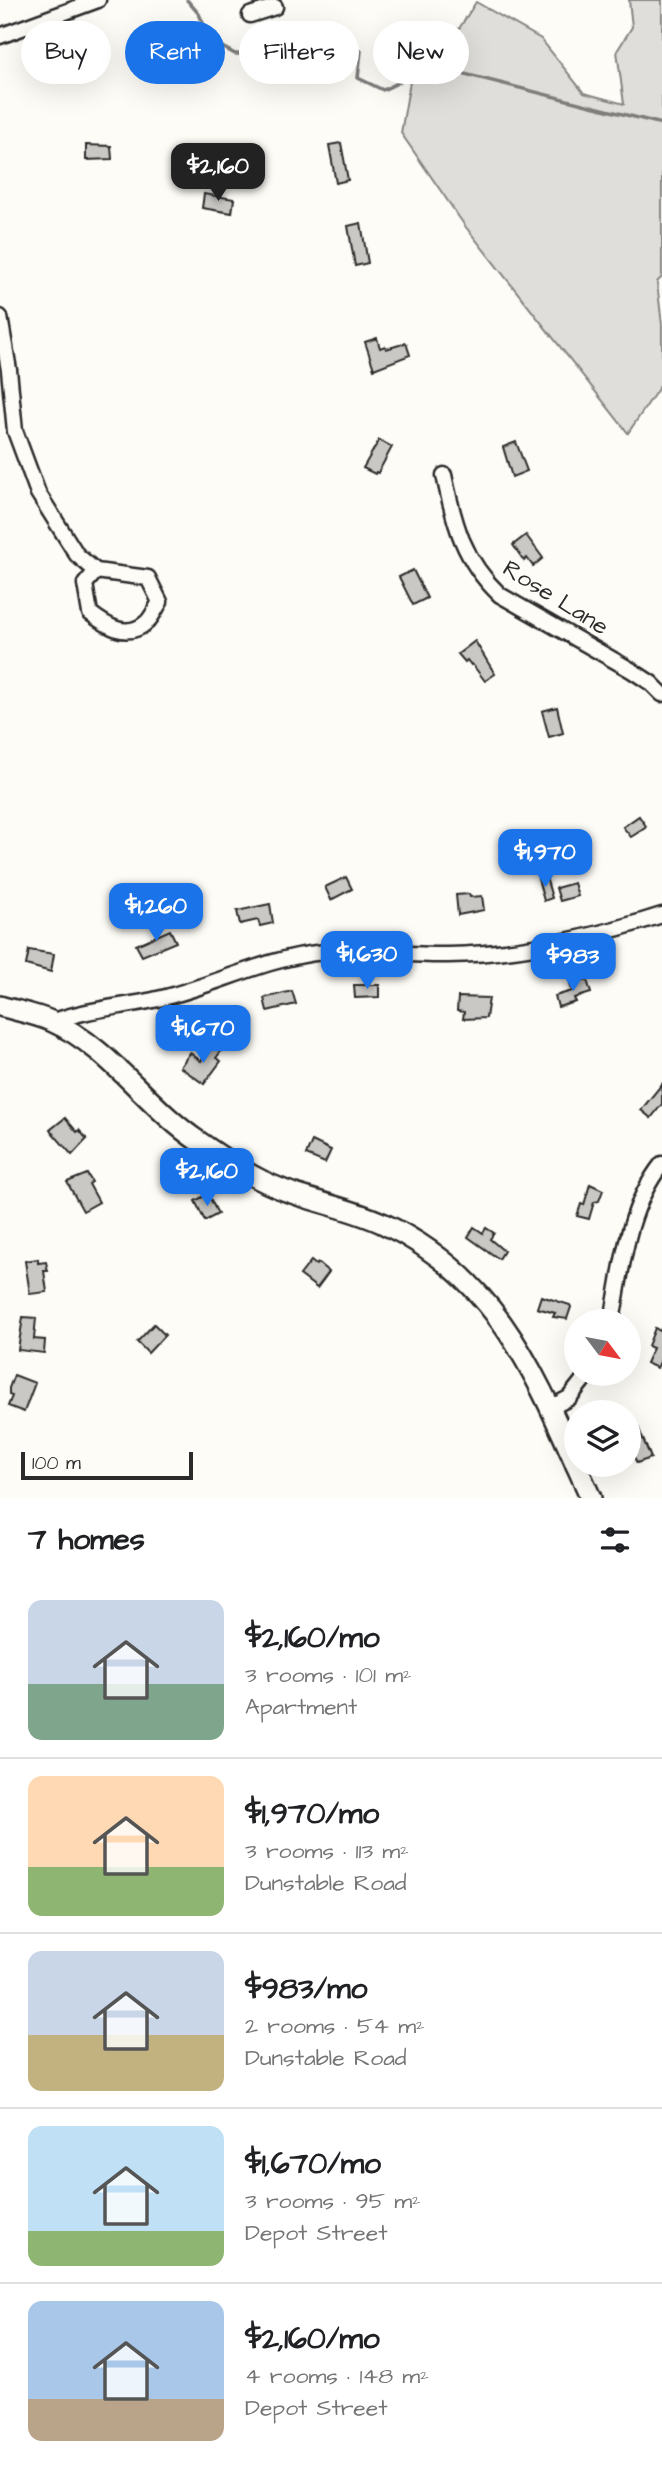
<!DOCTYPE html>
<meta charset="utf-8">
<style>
:root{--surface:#fff;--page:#f6f6f6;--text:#202124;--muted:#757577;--line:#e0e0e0;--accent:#1a73e8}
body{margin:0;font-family:"Architects Daughter",sans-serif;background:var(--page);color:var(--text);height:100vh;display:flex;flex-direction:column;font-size:26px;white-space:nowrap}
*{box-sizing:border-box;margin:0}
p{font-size:23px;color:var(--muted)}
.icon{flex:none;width:38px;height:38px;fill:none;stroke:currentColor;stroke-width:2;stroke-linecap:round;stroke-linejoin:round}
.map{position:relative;height:1498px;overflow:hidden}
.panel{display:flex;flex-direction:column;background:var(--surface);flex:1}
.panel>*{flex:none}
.top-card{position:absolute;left:21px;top:21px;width:621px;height:63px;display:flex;gap:14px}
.needle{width:46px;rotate:122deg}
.tools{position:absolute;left:564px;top:1309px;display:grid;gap:14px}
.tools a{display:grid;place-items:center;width:77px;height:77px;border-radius:50%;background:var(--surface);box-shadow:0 7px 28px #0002;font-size:35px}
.scale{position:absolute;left:21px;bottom:18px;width:172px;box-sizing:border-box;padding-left:7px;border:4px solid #2b2b2b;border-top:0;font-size:19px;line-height:24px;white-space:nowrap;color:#2b2b2b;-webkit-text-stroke:5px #fdfcf7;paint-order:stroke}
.price{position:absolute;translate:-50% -60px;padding:0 16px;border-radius:14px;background:var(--accent);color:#fff;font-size:23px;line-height:46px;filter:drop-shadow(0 2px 4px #0008)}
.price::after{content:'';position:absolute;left:50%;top:42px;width:21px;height:16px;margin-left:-10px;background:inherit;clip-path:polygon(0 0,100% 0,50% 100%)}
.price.current{background:#222;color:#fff}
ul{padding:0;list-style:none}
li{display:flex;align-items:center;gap:21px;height:175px;padding:0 28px}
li+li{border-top:2px solid var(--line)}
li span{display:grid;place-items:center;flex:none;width:196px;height:140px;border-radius:14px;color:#555}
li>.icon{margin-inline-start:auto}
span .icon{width:84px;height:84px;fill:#fffc;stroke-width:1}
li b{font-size:30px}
h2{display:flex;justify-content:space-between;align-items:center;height:84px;padding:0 28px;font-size:30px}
.chip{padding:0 24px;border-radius:32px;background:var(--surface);box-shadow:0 7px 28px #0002;font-size:24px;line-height:63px}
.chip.current{background:var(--accent);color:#fff}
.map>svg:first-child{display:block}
.green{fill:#dfdeda;stroke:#858482;stroke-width:2}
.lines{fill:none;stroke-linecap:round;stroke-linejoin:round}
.stream{stroke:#7e7d7b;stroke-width:3.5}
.building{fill:#c9c8c4;stroke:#2b2b2b;stroke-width:2}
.minor-casing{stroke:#2b2b2b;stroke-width:19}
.major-casing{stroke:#2b2b2b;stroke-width:24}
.minor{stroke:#fdfcf7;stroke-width:14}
.major{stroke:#fdfcf7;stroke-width:19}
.labels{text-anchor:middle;stroke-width:7;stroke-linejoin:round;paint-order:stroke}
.street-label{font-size:24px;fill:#2b2b2b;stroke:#fdfcf7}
</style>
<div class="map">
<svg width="662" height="1498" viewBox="0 0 662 1498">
<rect width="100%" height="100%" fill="#fdfcf7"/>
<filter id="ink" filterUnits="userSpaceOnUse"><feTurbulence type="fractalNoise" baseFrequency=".0143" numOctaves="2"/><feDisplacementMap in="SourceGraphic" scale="14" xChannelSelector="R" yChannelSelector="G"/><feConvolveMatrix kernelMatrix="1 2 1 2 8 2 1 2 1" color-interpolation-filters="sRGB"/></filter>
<g filter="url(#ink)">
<path class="green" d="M 629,0 L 662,0 L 662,277 L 657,282 L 662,325 L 662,383 L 628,433 L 465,226 L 401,133 L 412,70 L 446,49 L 476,2 L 541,39 L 584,93 L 624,104 L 617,51 L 632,27 Z"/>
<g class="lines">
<g class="stream">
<path d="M 187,0 L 199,14 L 211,41 L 235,54 L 241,54"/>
<path d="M 283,52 L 315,44 L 323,51 L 361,51 L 358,78 L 383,90 L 433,66 L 662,124"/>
<path d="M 258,53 L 270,53"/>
</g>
</g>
<g class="building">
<path d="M 341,143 L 348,180 L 336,183 L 329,145 Z"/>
<path d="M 86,145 L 111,146 L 112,159 L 86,160 Z"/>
<path d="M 204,194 L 234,199 L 232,213 L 202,208 Z"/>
<path d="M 361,223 L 368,263 L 355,266 L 348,226 Z"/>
<path d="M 377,338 L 380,348 L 385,346 L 386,349 L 406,343 L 410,355 L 374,369 L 365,342 Z"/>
<path d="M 379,440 L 392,447 L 378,473 L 376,472 L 375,474 L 363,468 Z"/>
<path d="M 516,442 L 527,471 L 512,477 L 503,447 Z"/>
<path d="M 526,535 L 543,558 L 533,566 L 527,558 L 524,561 L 513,545 Z"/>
<path d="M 413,570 L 427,598 L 413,605 L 399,577 Z"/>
<path d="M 475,641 L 495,674 L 485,681 L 472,664 L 471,665 L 467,660 L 465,662 L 458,654 Z"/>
<path d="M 557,707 L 563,733 L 549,737 L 542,711 Z"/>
<path d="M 639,816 L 646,826 L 645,828 L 631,837 L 623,827 Z"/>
<path d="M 346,877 L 352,889 L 331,900 L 325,887 Z"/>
<path d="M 546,877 L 552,898 L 544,901 L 538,879 Z"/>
<path d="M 574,883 L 578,896 L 560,901 L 556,888 Z"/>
<path d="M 469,894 L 470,897 L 482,896 L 484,910 L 458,915 L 456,895 Z"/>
<path d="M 270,904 L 273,923 L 260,926 L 258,920 L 240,924 L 237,911 Z"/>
<path d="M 170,930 L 176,942 L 142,956 L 136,945 Z"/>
<path d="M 29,950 L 54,954 L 51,972 L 26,965 Z"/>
<path d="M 587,980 L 591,993 L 574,998 L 576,1002 L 558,1007 L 555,996 L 572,991 L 570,984 Z"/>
<path d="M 354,985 L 379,985 L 379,997 L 355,998 Z"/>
<path d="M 292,991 L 296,1004 L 267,1011 L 264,998 Z"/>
<path d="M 458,997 L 489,998 L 486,1018 L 463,1019 L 464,1012 L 457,1011 Z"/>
<path d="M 213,1044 L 222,1050 L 216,1058 L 221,1061 L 204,1084 L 180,1067 L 190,1053 L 201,1061 Z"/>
<path d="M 662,1084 L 662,1104 L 651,1118 L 641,1110 Z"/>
<path d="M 65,1118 L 77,1132 L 79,1130 L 87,1139 L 72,1155 L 50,1130 Z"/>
<path d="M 312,1141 L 331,1150 L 325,1163 L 306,1155 Z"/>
<path d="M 87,1174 L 92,1182 L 89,1184 L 99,1202 L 83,1211 L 67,1182 Z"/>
<path d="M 590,1184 L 603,1190 L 599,1201 L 594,1202 L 589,1219 L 577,1216 L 581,1204 L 584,1205 Z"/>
<path d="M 208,1194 L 218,1214 L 205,1221 L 195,1201 Z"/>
<path d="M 474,1227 L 483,1233 L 486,1228 L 494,1233 L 490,1239 L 504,1251 L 499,1259 L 468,1237 Z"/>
<path d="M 38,1259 L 38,1263 L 46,1262 L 48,1271 L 44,1271 L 47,1292 L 30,1294 L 25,1261 Z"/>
<path d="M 311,1261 L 316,1265 L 318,1263 L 329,1272 L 317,1288 L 300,1275 Z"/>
<path d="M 541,1296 L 570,1305 L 571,1307 L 567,1319 L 553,1317 L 555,1313 L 537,1308 Z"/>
<path d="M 23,1317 L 36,1318 L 34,1339 L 45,1340 L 44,1353 L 18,1350 Z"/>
<path d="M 154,1324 L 165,1335 L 148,1353 L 137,1342 Z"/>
<path d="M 662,1327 L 662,1358 L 657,1368 L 646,1363 L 653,1348 L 648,1346 L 655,1328 L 660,1331 Z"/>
<path d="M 14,1375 L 35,1383 L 24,1412 L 8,1406 L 12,1396 L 9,1395 L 9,1388 Z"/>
<path d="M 638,1427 L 651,1458 L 637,1463 L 628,1446 L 628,1431 Z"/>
</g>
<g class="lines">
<defs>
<g id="minor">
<path d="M 250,15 L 275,7"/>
<path d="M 0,36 L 98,0"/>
<path d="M 0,317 L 9,370 L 15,431 L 38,493 L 77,555 L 96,571 L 148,578 L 160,602 C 156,608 152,617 147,622 C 127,640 107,626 90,613 L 85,584 L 96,571"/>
<path d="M 444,475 C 454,523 463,560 500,595 L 631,670 L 651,683 L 662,694"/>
<path d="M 52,1022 C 89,1008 128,1007 166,997 C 220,983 269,957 325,952 C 365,948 407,956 448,955 C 520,954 594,937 662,915"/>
<path d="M 612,1321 C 622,1268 627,1208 662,1164"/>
<path d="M 550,1408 L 569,1398 L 588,1374"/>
</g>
<g id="major">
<path d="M 0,1006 C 17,1011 35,1014 51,1021 C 110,1047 146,1106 198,1141 C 224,1159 252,1178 281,1189 C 314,1202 349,1208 382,1223 C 490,1273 530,1361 576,1465"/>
<path d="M 576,1465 L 591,1498"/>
</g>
</defs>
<use href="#minor" class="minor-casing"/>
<use href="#major" class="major-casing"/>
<use href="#minor" class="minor"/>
<use href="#major" class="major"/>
</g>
</g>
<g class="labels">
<g class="street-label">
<text transform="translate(556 597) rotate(32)" y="8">Rose Lane</text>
</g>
</g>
</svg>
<div class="tools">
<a><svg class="needle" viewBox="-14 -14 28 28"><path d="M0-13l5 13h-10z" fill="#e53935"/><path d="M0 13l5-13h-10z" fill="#757577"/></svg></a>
<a><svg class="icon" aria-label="layers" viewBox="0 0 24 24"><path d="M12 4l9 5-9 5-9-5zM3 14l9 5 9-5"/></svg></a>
</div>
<div class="scale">100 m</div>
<b class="price current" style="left:218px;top:203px">$2,160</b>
<b class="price" style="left:545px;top:889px">$1,970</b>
<b class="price" style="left:156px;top:943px">$1,260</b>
<b class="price" style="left:367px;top:991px">$1,630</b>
<b class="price" style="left:573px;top:993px">$983</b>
<b class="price" style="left:203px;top:1065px">$1,670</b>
<b class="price" style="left:207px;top:1208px">$2,160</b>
<div class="top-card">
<a class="chip">Buy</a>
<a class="chip current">Rent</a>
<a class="chip">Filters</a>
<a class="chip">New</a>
</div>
</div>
<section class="panel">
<h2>7 homes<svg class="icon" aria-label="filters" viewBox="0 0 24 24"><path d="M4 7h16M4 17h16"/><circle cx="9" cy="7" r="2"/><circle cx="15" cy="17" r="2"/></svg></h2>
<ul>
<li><span style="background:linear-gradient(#c9d6e8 60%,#7fa58c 0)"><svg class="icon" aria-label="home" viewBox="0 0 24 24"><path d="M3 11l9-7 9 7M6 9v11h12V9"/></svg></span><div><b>$2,160/mo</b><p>3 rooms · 101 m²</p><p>Apartment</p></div></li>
<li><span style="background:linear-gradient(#ffd9b3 65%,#8fb573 0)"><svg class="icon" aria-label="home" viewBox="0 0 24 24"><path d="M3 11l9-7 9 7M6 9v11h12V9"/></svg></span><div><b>$1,970/mo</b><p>3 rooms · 113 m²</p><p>Dunstable Road</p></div></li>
<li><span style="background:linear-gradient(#c9d6e8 60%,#c2b280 0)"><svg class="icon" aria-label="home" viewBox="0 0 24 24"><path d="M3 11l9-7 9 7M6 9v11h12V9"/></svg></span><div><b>$983/mo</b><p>2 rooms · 54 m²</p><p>Dunstable Road</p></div></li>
<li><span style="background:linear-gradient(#bfe0f5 75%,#8fb573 0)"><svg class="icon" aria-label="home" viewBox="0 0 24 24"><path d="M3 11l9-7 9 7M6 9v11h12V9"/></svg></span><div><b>$1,670/mo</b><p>3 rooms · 95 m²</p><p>Depot Street</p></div></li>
<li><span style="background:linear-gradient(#a9c7e8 70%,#b9a48a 0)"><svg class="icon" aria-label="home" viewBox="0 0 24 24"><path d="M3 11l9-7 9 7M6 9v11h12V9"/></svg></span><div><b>$2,160/mo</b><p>4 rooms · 148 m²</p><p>Depot Street</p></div></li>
</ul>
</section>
